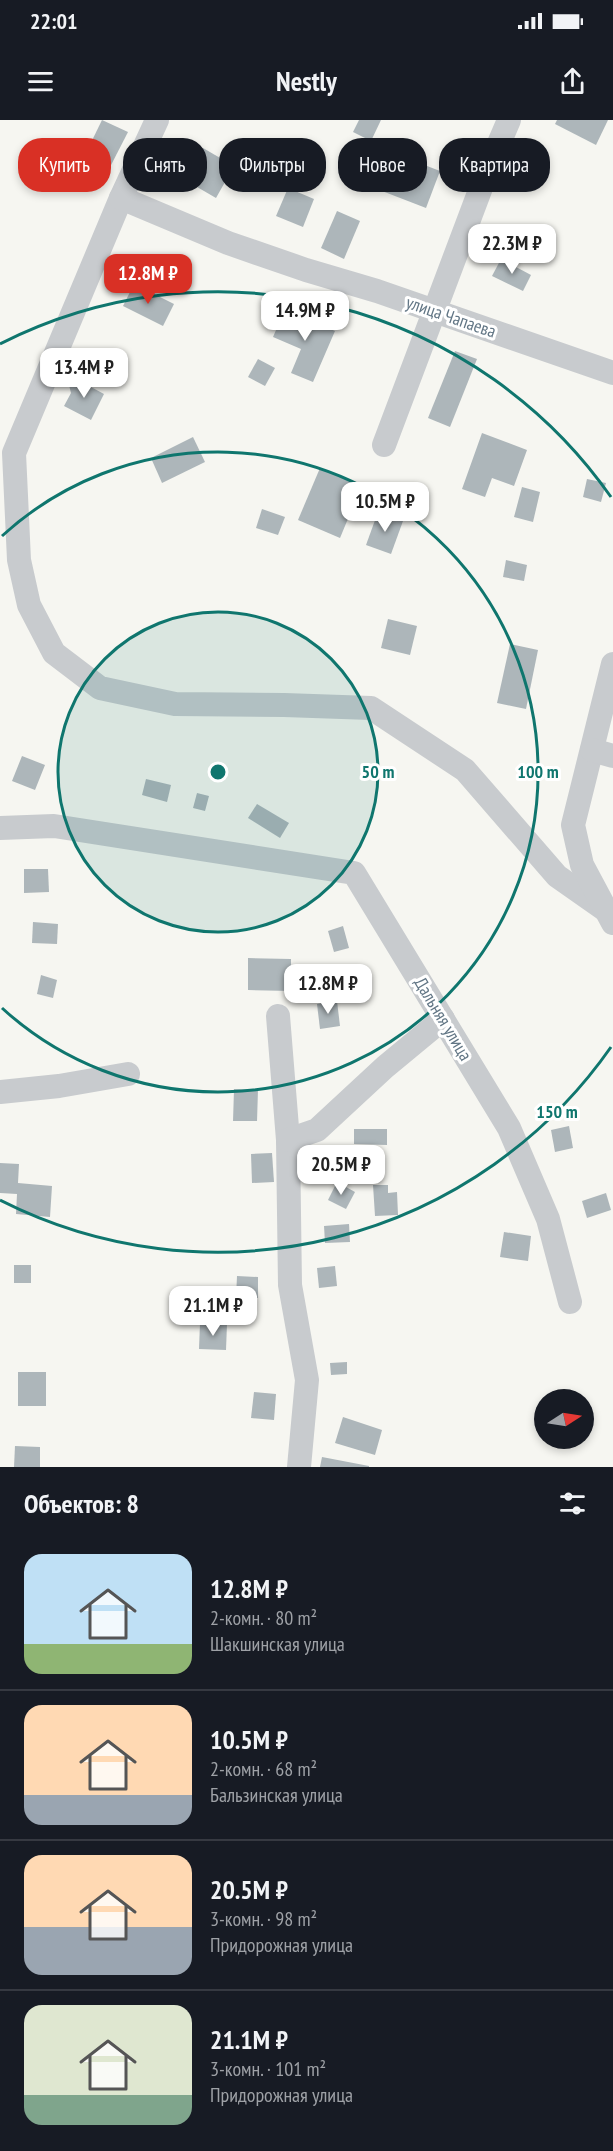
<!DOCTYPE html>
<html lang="ru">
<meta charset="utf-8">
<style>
:root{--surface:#171b24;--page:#242831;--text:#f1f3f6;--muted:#9ea1a6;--line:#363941;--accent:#d93025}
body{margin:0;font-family:"PT Sans Narrow",sans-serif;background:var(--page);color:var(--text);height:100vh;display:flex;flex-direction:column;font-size:22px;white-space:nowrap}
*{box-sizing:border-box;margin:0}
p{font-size:20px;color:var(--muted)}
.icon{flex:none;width:33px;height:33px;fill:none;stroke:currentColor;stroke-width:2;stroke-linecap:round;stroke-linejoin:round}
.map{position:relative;height:1347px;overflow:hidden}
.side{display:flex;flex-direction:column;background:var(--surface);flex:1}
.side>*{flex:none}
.hud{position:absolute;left:18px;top:18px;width:578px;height:54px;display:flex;gap:12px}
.needle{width:39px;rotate:78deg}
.buttons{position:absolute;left:534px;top:1269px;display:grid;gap:12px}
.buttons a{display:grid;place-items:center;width:60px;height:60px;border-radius:50%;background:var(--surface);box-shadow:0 3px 9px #0003;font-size:30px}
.price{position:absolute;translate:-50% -51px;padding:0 14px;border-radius:12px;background:#fff;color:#222;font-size:20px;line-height:39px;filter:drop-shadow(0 2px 3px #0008)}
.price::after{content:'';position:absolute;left:50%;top:36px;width:18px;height:14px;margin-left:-9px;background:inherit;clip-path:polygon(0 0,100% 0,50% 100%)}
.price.selected{background:var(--accent);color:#fff}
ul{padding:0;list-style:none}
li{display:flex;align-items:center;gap:18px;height:150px;padding:0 24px}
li+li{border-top:2px solid var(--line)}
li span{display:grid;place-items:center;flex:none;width:168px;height:120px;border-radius:18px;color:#555}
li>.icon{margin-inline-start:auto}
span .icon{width:72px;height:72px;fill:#fffc;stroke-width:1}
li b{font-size:26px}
h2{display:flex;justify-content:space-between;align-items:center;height:72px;padding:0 24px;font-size:26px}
.pill{padding:0 21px;border-radius:24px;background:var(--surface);box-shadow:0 3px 9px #0003;font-size:21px;line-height:54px}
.pill.selected{background:var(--accent);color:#fff}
.status{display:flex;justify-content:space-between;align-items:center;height:42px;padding:0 30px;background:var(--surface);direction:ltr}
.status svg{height:16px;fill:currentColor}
header{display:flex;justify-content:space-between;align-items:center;height:78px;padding:0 24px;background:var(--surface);font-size:27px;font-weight:800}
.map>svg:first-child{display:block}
.building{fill:#adb6ba}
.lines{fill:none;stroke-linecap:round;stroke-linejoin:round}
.minor{stroke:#c8cbce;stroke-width:24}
.ring{fill:none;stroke:#0f766e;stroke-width:3}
.labels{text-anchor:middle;stroke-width:6;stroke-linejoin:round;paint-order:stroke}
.street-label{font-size:18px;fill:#627685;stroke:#fff}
.centre{fill:#0f766e;stroke:#fff;stroke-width:3}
.ring-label{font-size:18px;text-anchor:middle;font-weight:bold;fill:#0f766e;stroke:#fff;stroke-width:6;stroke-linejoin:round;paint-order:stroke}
</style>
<div class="status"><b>22:01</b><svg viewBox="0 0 49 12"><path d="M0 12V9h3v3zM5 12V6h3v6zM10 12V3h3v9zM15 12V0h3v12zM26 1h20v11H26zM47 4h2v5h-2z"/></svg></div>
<header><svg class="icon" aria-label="menu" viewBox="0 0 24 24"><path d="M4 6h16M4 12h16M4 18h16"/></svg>Nestly<svg class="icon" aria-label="share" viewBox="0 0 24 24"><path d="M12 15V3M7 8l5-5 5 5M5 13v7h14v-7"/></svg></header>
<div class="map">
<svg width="613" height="1347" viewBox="0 0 613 1347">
<rect width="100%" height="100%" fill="#f6f6f1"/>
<g class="building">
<path d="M 102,0 L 128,12 L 108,51 L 83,39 Z"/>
<path d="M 359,0 L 381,0 L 371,21 L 353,12 Z"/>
<path d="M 557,0 L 608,0 L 596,25 L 555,4 Z"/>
<path d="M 203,28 L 234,46 L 216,78 L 185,60 Z"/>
<path d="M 396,34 L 440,51 L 426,88 L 382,71 Z"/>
<path d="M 288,68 L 314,79 L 303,107 L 276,96 Z"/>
<path d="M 337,91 L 360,101 L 344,139 L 321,128 Z"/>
<path d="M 501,139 L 531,155 L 523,171 L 492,156 Z"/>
<path d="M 134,164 L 174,184 L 163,206 L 123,186 Z"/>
<path d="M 285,189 L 335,211 L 313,262 L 291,253 L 301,229 L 273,217 Z"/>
<path d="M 455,231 L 477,239 L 450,307 L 428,298 Z"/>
<path d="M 258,239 L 275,248 L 265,266 L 248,257 Z"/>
<path d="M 78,260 L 104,274 L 91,300 L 64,286 L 71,273 L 69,265 Z"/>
<path d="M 482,313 L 527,330 L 514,366 L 492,358 L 485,377 L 462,369 Z"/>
<path d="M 193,317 L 205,342 L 162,363 L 151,338 Z"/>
<path d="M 320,348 L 362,365 L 340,418 L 298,400 Z"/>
<path d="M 587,359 L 606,363 L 601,382 L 583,377 Z"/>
<path d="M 522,367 L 540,372 L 533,402 L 514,397 Z"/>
<path d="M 262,389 L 285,397 L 278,415 L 256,408 Z"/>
<path d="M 378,392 L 403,401 L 391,434 L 366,425 Z"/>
<path d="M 506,440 L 527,445 L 524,461 L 503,457 Z"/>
<path d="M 388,499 L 417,506 L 410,535 L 381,528 Z"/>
<path d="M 510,524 L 538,530 L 526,589 L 497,583 Z"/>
<path d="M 22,636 L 45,645 L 35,670 L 12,661 Z"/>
<path d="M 146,659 L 171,665 L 167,682 L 142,675 Z"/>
<path d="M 197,673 L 209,676 L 205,691 L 193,688 Z"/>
<path d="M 257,684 L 289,703 L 280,718 L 248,698 Z"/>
<path d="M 24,749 L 48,749 L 49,772 L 24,773 Z"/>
<path d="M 33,802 L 58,804 L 57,824 L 32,823 Z"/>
<path d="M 343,806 L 349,828 L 334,832 L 328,811 Z"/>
<path d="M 248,838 L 291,839 L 291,871 L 248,870 Z"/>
<path d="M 41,855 L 57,860 L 53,878 L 37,874 Z"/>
<path d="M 337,881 L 340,906 L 320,909 L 317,884 Z"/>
<path d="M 234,969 L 258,970 L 257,1001 L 233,1001 Z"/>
<path d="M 569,1006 L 573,1028 L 555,1032 L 551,1010 Z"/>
<path d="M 354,1009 L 387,1009 L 387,1025 L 354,1024 Z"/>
<path d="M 272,1033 L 274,1062 L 252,1063 L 251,1034 Z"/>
<path d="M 0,1043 L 19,1044 L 18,1063 L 52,1066 L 50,1097 L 16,1094 L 17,1074 L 0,1073 Z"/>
<path d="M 337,1062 L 355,1072 L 346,1089 L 328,1080 Z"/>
<path d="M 373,1065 L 388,1065 L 388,1073 L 397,1072 L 398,1095 L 375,1096 Z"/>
<path d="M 606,1073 L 611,1090 L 587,1098 L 582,1081 Z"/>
<path d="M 349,1104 L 350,1122 L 325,1123 L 324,1106 Z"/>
<path d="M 504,1112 L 531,1116 L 528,1141 L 500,1137 Z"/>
<rect x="14" y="1145" width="17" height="18"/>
<path d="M 335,1146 L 337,1166 L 319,1168 L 317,1148 Z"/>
<path d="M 237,1156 L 258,1157 L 258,1178 L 236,1178 Z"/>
<path d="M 200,1203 L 227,1204 L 226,1230 L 199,1229 Z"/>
<path d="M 347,1242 L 347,1254 L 331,1255 L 330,1243 Z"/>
<rect x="18" y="1252" width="28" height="34"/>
<path d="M 254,1272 L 276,1274 L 274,1300 L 251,1298 Z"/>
<path d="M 343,1297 L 382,1310 L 375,1335 L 335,1323 Z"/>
<path d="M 15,1326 L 40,1327 L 40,1347 L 14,1347 Z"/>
<path d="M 322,1337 L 369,1346 L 369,1347 L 320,1347 Z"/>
</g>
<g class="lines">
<g class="minor">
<path d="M 157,0 L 121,78 L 14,333 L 19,440 L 29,485 L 54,533 L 100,568 L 175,584 L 284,585 L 371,588 L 465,650 L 557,756 L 604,789"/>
<path d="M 121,78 L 228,123 L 306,150 L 377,171 L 613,253"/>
<path d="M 384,325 L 488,49 L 509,0"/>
<path d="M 613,544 L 573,705 L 582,745 L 613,803"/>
<path d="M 592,630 L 613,636"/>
<path d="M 0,708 L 54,706 L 354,753 L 509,1008 L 548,1099 L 570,1182"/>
<path d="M 278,896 L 288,1020 L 290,1165 L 307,1260 L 299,1347"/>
<path d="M 0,972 L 59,966 L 128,954"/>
<path d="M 288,1020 L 317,1010 L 385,947 L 443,899"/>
</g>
</g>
<circle cx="218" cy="652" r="160" fill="#0f766e" fill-opacity=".12"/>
<g class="ring">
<circle cx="218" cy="652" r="160"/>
<path d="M2 416A320 320 0 1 1 2 888"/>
<path d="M611 927A480 480 0 0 1 0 1080M0 224A480 480 0 0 1 611 377"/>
</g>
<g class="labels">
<g class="street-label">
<text transform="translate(451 197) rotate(19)" y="6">улица Чапаева</text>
<text transform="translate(443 899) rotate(59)" y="6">Дальняя улица</text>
</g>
</g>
<circle cx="218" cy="652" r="9" class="centre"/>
<g class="ring-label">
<text x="378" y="658">50 m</text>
<text x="538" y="658">100 m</text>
<text x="557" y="998">150 m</text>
</g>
</svg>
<div class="buttons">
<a><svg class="needle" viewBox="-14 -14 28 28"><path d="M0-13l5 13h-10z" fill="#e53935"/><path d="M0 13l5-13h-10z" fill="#9ea1a6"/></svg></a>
</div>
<b class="price" style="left:512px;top:155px">22.3M ₽</b>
<b class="price selected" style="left:148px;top:185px">12.8M ₽</b>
<b class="price" style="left:305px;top:222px">14.9M ₽</b>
<b class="price" style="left:84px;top:279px">13.4M ₽</b>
<b class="price" style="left:385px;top:413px">10.5M ₽</b>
<b class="price" style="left:328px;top:895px">12.8M ₽</b>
<b class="price" style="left:341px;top:1076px">20.5M ₽</b>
<b class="price" style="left:213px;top:1217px">21.1M ₽</b>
<div class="hud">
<a class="pill selected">Купить</a>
<a class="pill">Снять</a>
<a class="pill">Фильтры</a>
<a class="pill">Новое</a>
<a class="pill">Квартира</a>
</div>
</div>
<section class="side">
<h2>Объектов: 8<svg class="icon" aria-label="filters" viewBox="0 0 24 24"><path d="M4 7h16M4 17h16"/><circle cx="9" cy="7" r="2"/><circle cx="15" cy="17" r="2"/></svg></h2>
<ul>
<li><span style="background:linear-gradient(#bfe0f5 75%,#8fb573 0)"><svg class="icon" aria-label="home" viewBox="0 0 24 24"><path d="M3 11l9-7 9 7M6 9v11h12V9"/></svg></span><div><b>12.8M ₽</b><p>2-комн. · 80 m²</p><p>Шакшинская улица</p></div></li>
<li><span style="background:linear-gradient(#ffd9b3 75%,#9aa5b1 0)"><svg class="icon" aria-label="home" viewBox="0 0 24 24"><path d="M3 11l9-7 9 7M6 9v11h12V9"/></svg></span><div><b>10.5M ₽</b><p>2-комн. · 68 m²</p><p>Бальзинская улица</p></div></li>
<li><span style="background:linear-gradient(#ffd9b3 60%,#9aa5b1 0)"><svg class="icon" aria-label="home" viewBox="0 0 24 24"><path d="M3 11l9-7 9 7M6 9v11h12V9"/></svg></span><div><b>20.5M ₽</b><p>3-комн. · 98 m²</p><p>Придорожная улица</p></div></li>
<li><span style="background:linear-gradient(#dfe7d0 75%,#7fa58c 0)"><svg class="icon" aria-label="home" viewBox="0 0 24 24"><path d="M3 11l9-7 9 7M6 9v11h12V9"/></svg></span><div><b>21.1M ₽</b><p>3-комн. · 101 m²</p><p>Придорожная улица</p></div></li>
</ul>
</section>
